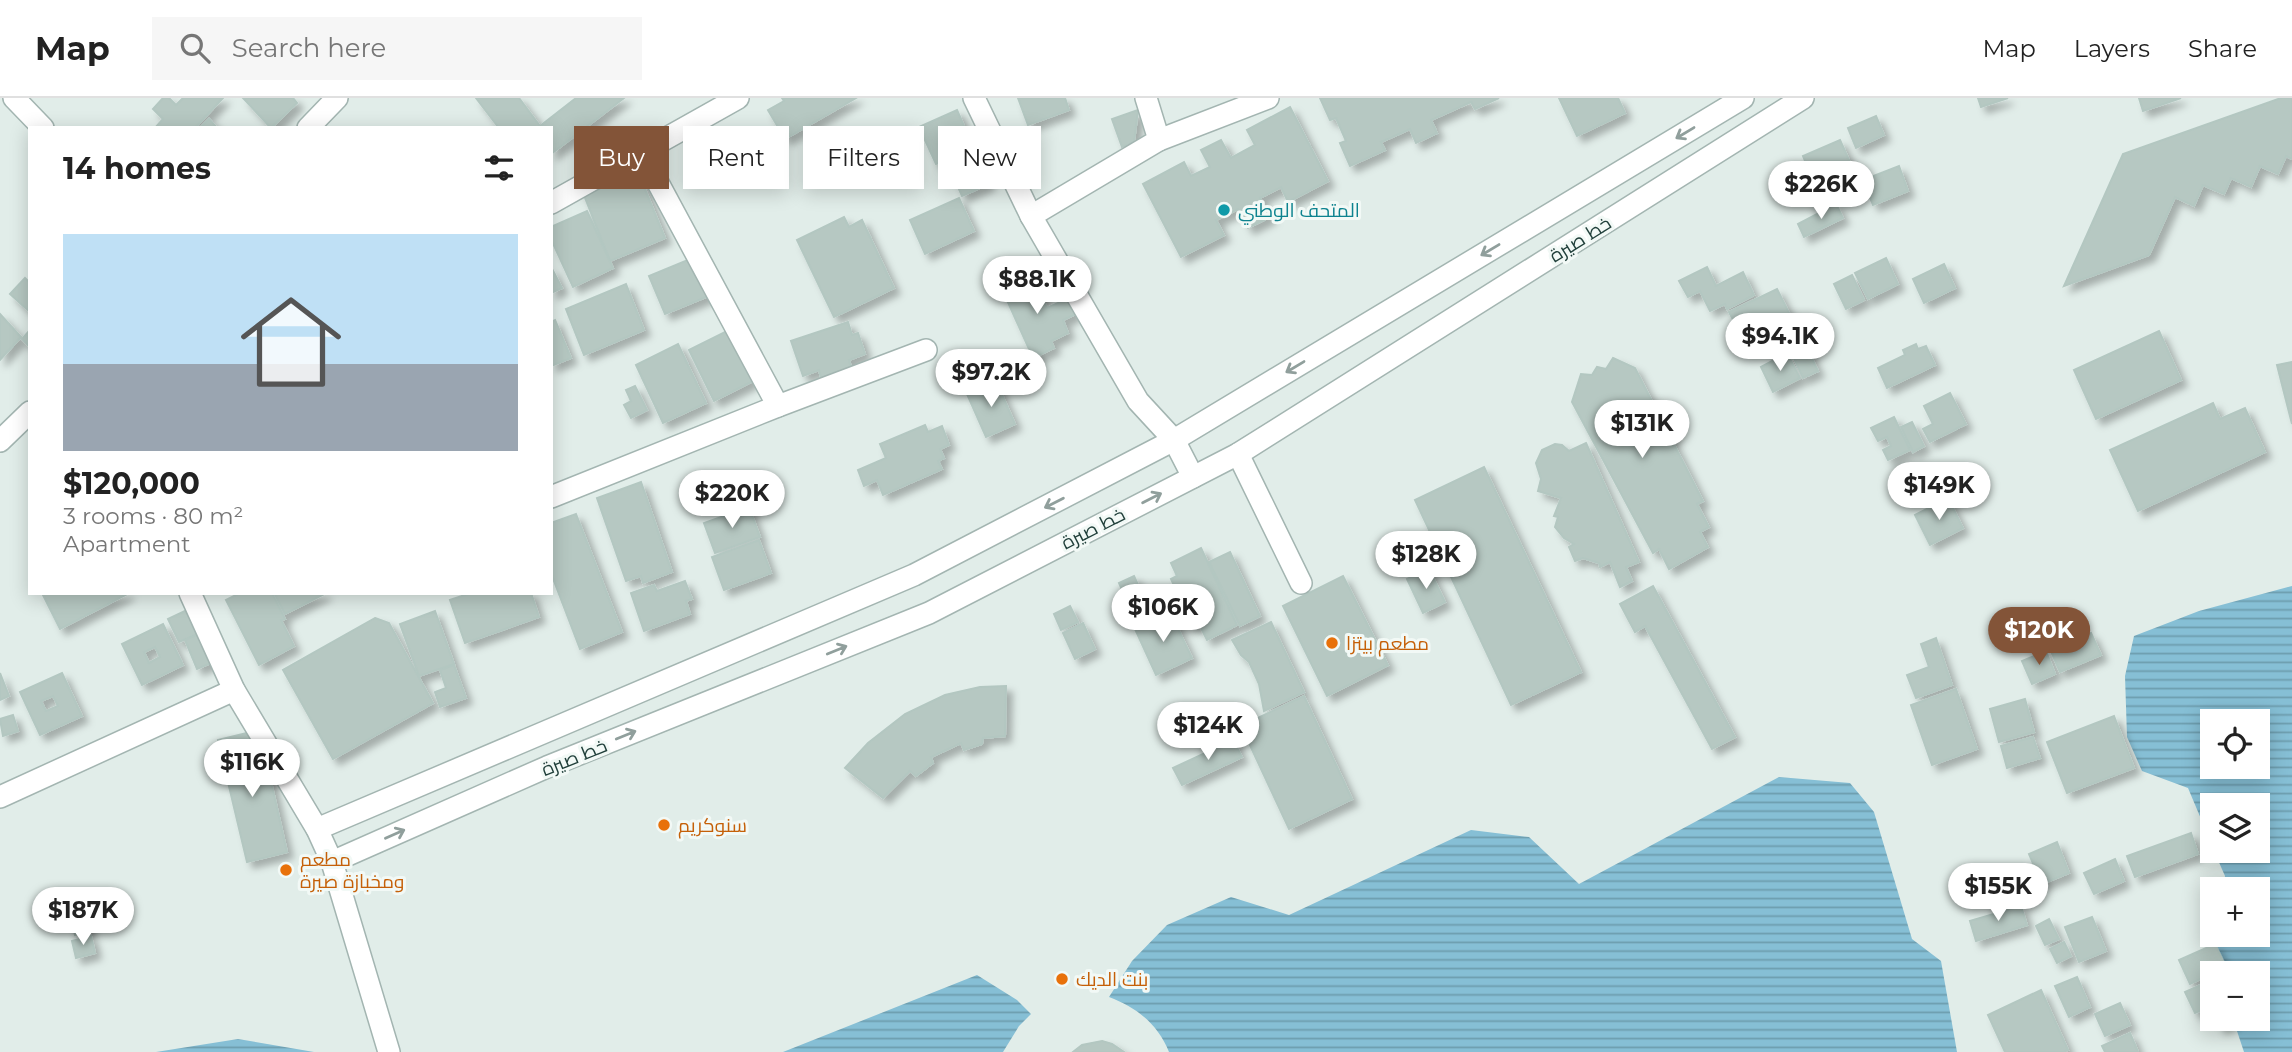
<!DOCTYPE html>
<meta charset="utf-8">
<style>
:root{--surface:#fff;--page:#f6f6f6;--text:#222;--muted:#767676;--line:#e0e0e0;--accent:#835438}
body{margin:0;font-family:Montserrat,Cairo,sans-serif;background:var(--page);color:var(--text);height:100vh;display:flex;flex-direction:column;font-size:26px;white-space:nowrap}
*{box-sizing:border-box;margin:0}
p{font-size:23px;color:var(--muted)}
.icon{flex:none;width:38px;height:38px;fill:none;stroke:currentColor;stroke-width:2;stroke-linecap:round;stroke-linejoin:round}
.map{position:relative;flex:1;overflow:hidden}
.drawer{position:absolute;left:28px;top:28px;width:525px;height:469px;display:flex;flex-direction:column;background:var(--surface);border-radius:0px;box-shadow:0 4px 18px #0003}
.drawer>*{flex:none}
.guide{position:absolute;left:574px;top:28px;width:665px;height:63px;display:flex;gap:14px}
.controls{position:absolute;left:2200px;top:611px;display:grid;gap:14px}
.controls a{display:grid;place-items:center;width:70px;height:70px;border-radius:0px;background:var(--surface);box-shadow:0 4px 18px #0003;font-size:35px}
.price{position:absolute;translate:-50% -60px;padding:0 16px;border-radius:24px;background:#fff;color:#222;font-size:23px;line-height:46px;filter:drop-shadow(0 2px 4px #0008)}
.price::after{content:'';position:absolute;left:50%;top:42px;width:21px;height:16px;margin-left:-10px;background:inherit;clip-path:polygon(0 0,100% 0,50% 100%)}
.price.on{background:var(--accent);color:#fff}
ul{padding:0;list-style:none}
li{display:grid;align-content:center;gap:14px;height:371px;padding:0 35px}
li span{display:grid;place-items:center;height:217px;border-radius:0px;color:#555}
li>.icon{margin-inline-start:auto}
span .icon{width:126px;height:126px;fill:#fffc;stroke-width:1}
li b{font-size:30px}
h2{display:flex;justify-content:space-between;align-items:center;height:84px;padding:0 35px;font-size:30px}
.tag{padding:0 24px;border-radius:0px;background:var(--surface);box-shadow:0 4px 18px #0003;font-size:24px;line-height:63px}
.tag.on{background:var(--accent);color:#fff}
header{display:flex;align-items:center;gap:42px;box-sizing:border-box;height:98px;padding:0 35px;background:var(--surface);border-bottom:2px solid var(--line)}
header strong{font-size:33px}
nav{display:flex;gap:38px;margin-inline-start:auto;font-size:24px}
.search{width:490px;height:63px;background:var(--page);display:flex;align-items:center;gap:18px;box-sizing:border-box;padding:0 24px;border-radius:0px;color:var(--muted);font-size:26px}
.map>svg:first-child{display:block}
.water{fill:url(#water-rules);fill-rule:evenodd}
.building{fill:#b6c8c2;stroke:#b3c7c1;stroke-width:2;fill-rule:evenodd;filter:url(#shadow)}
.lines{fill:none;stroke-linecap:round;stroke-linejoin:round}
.minor-casing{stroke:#a3b5b1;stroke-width:24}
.minor{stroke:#fff;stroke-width:21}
.oneway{stroke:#909f9c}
.culture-dot{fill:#0f9aa8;stroke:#f2f9f6;stroke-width:2.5}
.food-dot{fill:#e8710a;stroke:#f2f9f6;stroke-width:2.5}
.labels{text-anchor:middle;stroke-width:6;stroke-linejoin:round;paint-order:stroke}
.culture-label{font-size:19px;fill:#0d838f;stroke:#f2f9f6;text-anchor:start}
.street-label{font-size:19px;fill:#203f3a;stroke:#f2f9f6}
.food-label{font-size:19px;fill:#c56008;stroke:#f2f9f6;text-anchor:start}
</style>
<header>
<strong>Map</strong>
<div class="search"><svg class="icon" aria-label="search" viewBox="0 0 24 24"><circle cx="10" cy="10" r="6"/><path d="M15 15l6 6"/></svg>Search here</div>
<nav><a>Map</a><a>Layers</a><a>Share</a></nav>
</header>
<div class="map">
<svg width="2292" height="954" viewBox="0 0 2292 954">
<defs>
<pattern id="water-rules" width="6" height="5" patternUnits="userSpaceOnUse" patternTransform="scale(1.75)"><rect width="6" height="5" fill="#86bfd5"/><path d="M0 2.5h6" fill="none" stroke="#6d9dae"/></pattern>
<filter id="shadow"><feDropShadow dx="6" dy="6" stdDeviation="3.5" flood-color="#0004"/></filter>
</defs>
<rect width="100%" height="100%" fill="#e1ede9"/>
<g class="water">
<path d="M 2292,488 L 2292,954 L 2244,954 L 2233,921 L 2258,920 L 2258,875 L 2217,875 L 2212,861 L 2216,837 L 2258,836 L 2258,791 L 2223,791 L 2225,778 L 2214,753 L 2258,752 L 2258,707 L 2212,707 L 2212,747 L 2188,690 L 2142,673 L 2127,639 L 2125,578 L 2134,538 L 2199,513 ZM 2212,623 L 2258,623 L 2258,668 L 2212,668 Z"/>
<path d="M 1779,679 L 1850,685 L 1874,714 L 1912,841 L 1941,863 L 1957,954 L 1169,954 C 1158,926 1136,909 1109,899 L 1132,863 L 1167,827 L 1231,799 L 1289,817 L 1471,732 L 1529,739 L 1579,786 Z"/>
<path d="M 977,877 L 1017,902 L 1031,916 L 1019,928 L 1003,954 L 783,954 Z"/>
<path d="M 238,941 L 314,954 L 156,954 Z"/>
</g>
<g class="building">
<path d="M 163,0 L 169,0 L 176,7 L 183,0 L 223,0 L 195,30 L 155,30 L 163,21 L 153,11 Z"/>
<path d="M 243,0 L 293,0 L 297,5 L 271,30 Z"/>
<path d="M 476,0 L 519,0 L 540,28 L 576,0 L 624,0 L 551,56 L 551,30 L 499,30 Z"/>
<path d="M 782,0 L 856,0 L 785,41 L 768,12 L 784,3 Z"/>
<path d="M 1018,0 L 1065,0 L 1069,12 L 1028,27 Z"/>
<path d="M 1320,0 L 1499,0 L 1475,11 L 1471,4 L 1431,22 L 1437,35 L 1416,45 L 1410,31 L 1381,44 L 1385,52 L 1350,68 L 1340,45 L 1346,43 L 1336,20 L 1330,22 Z"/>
<path d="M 1559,0 L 1618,0 L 1625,15 L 1577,38 Z"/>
<path d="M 1978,0 L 2008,0 L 1981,9 Z"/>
<path d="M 2139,0 L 2181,0 L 2143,13 Z"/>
<path d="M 2281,0 L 2292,0 L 2292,61 L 2286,58 L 2278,76 L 2260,68 L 2251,89 L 2231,80 L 2224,96 L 2203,87 L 2194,108 L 2175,99 L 2149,157 L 2064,188 L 2123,56 Z"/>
<path d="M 1290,9 L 1328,83 L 1288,104 L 1281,89 L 1260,100 L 1270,119 L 1248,130 L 1238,111 L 1216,122 L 1224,137 L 1181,159 L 1143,86 L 1184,64 L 1191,78 L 1210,69 L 1201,52 L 1221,42 L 1231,60 L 1255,47 L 1247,32 Z"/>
<path d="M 957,12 L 989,86 L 962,98 L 946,62 L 936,66 L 919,29 Z"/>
<path d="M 1138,12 L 1134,44 L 1122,49 L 1112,21 Z"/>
<path d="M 1876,18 L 1884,37 L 1856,50 L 1848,30 Z"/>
<path d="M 209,21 L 217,30 L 200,30 Z"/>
<path d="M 1840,42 L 1853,71 L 1815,87 L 1803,58 Z"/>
<path d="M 1899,68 L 1908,93 L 1873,107 L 1863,82 Z"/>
<path d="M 638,74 L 665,140 L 610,163 L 580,87 L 597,80 L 601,90 L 612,85 L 610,81 L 622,77 L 624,80 Z"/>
<path d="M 959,100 L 974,133 L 925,156 L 910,122 Z"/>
<path d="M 1836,106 L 1843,120 L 1804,139 L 1798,126 Z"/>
<path d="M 587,113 L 613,170 L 573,189 L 551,141 L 551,129 Z"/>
<path d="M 844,119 L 849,129 L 862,122 L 894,190 L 834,219 L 797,142 Z"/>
<path d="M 695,159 L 711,197 L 665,216 L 649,178 Z"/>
<path d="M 1886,160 L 1898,186 L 1868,201 L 1855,175 Z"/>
<path d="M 1944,166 L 1955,190 L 1924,205 L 1913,181 Z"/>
<path d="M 551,169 L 562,190 L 551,195 Z"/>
<path d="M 1707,169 L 1716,188 L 1743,174 L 1754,197 L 1727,211 L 1725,206 L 1710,213 L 1700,193 L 1688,199 L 1679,183 Z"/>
<path d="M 1852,177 L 1864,202 L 1846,211 L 1834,186 Z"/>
<path d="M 1032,178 L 1047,210 L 1069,200 L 1076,216 L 1063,222 L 1068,235 L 1051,243 L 1054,250 L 1033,260 L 1002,191 Z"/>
<path d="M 25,180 L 30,185 L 30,214 L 10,196 Z"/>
<path d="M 626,186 L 644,232 L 584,257 L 566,211 Z"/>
<path d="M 1777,191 L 1790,217 L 1743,241 L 1729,214 Z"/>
<path d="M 0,216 L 21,239 L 0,262 Z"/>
<path d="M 555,222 L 571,260 L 551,268 L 551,224 Z"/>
<path d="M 848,224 L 852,237 L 858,235 L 865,256 L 849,262 L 851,269 L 821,280 L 819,272 L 803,278 L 791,243 Z"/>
<path d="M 30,232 L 30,249 L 22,241 Z"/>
<path d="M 729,232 L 753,283 L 714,303 L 689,252 Z"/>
<path d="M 2159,233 L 2181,282 L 2096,321 L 2074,272 Z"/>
<path d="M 678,246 L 706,305 L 663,325 L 636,267 Z"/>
<path d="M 1805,246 L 1818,273 L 1803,280 L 1791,254 Z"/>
<path d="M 1916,246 L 1918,251 L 1926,248 L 1935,267 L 1887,290 L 1878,270 L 1905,257 L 1903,252 Z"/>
<path d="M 1787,255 L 1800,280 L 1773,294 L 1761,269 Z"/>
<path d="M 1613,260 L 1635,270 L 1703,403 L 1697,406 L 1709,429 L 1700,434 L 1708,449 L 1669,471 L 1659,451 L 1653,455 L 1572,304 L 1581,276 L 1592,277 L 1597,269 L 1606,271 Z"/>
<path d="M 2292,264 L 2292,326 L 2277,267 Z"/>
<path d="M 996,283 L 1015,326 L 986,339 L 967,296 Z"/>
<path d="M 635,288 L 647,312 L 631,320 L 624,307 L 631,303 L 626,292 Z"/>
<path d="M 1950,295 L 1966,326 L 1930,344 L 1923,331 L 1933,326 L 1924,308 Z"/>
<path d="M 2213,305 L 2220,321 L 2245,310 L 2265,354 L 2138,413 L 2110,352 Z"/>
<path d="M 1894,319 L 1910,352 L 1888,362 L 1883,352 L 1891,348 L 1887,339 L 1878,343 L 1871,330 Z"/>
<path d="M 1912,324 L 1924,348 L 1913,354 L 1901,329 Z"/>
<path d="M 925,327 L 928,334 L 942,328 L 949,347 L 940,351 L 944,360 L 938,363 L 942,371 L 883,397 L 877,382 L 864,388 L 858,372 L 886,360 L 880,346 Z"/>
<path d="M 1586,345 L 1639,464 L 1626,469 L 1632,483 L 1620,489 L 1610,464 L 1600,469 L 1599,465 L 1583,460 L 1575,463 L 1569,449 L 1574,446 L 1564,440 L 1555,429 L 1558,419 L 1554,418 L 1561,400 L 1538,393 L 1541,381 L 1536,365 L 1542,352 L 1555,346 L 1562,347 L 1569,353 Z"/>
<path d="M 1484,369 L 1581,574 L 1511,607 L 1415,402 Z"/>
<path d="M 641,384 L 672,474 L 643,485 L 641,478 L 626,483 L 597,400 Z"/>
<path d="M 1948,400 L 1963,430 L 1930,447 L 1915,417 Z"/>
<path d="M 749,409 L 760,439 L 715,455 L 704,425 Z"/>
<path d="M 576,416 L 622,534 L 580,551 L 551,475 L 551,425 Z"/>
<path d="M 759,442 L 771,475 L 724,492 L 712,459 Z"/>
<path d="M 1201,450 L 1237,527 L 1207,542 L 1199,526 L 1193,529 L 1171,481 L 1177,478 L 1171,465 Z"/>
<path d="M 1230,454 L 1260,518 L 1240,528 L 1209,464 Z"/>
<path d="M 1429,471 L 1445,504 L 1423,515 L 1407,481 Z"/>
<path d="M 1134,478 L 1148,509 L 1133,516 L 1119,485 Z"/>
<path d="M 1343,478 L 1388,567 L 1327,598 L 1283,508 Z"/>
<path d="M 685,483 L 692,501 L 686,503 L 690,516 L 644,533 L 631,495 L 654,487 L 657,493 Z"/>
<path d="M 1653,488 L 1735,639 L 1712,651 L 1645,528 L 1635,534 L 1620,506 Z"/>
<path d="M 42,495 L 129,495 L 60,531 Z"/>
<path d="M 240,495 L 272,495 L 285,521 L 281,522 L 294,548 L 259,567 L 226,502 Z"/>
<path d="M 274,495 L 326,495 L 285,516 Z"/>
<path d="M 471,495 L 531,495 L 539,519 L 465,545 L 450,502 Z"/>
<path d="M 1070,508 L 1078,524 L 1061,532 L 1054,516 Z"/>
<path d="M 191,510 L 202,534 L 179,544 L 168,521 Z"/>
<path d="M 435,513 L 454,566 L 419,578 L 400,526 Z"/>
<path d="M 1170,514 L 1192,560 L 1156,577 L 1135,531 Z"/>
<path d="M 375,520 L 389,525 L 433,605 L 333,661 L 283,572 Z"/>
<path d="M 1271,524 L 1304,594 L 1264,613 L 1259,586 L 1249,564 L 1241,557 L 1232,542 Z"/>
<path d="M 1083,525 L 1095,551 L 1075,561 L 1063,535 Z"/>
<path d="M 163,526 L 183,567 L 142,587 L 122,546 ZM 155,549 L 160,559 L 149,565 L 144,554 Z"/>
<path d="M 206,533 L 218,562 L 197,571 L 185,542 Z"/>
<path d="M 2091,535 L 2101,557 L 2060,574 L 2050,551 Z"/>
<path d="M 1936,540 L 1952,587 L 1916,600 L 1907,577 L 1929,569 L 1921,546 Z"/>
<path d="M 2046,553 L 2055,576 L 2032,586 L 2022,563 Z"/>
<path d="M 454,567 L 466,600 L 440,609 L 435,594 L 446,590 L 440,572 Z"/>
<path d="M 0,575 L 9,598 L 0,602 Z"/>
<path d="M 62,575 L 82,618 L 40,637 L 20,594 ZM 53,598 L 58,608 L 46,613 L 41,603 Z"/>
<path d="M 1006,588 L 1005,638 L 983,640 L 982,646 L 964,652 L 961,645 L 931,659 L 933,665 L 916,678 L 910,673 L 883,700 L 845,670 L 868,645 L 905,616 L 945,597 L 980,589 Z"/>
<path d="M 1956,591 L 1977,651 L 1932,667 L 1911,607 Z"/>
<path d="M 1304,598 L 1352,701 L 1289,731 L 1241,628 Z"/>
<path d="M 2025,601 L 2034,634 L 1999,644 L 1990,611 Z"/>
<path d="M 13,617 L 18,633 L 3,638 L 0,621 Z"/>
<path d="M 2114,618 L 2134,670 L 2067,695 L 2047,644 Z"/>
<path d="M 251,634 L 261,677 L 269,675 L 287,754 L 247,764 L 218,642 Z"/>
<path d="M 2033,639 L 2040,660 L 2007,670 L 2001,648 Z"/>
<path d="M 1233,642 L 1242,659 L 1182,687 L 1173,670 Z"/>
<path d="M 2191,735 L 2198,756 L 2135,779 L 2127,758 Z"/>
<path d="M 2057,744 L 2069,775 L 2042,786 L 2029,756 Z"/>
<path d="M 2115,761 L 2124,783 L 2094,796 L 2084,775 Z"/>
<path d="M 2021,808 L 2027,827 L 1976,843 L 1970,823 Z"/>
<path d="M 86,811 L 91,833 L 75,837 L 69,815 Z"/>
<path d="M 2092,819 L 2106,853 L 2079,864 L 2065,829 Z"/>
<path d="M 2049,821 L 2059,841 L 2045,847 L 2036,828 Z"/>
<path d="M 91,838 L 95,855 L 76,860 L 72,843 Z"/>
<path d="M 2064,844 L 2071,858 L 2057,865 L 2050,851 Z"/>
<path d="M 2215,846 L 2226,869 L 2190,886 L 2179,862 Z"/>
<path d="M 2077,879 L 2090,909 L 2069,919 L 2055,888 Z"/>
<path d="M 2212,882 L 2212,913 L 2210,908 L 2195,915 L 2185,894 Z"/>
<path d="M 2041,892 L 2068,952 L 2063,954 L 2005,954 L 1988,917 Z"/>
<path d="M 2120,905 L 2130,927 L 2105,938 L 2095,916 Z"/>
<path d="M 2215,920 L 2232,920 L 2234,924 L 2220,930 Z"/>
<path d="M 2130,935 L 2138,954 L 2105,954 L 2102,948 Z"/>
<path d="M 1102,943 L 1112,946 L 1124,954 L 1073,954 L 1082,947 Z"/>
</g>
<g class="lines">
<defs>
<g id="minor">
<path d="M 14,0 L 43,30"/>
<path d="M 974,0 L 1031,118 L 1138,303 L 1174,342 L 1193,379"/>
<path d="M 308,30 L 337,0"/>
<path d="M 1159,42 L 1268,0"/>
<path d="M 642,55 L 778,308"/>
<path d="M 551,105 L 738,0"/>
<path d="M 1031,118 L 1159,42 L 1146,0"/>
<path d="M 0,343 L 30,314"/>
<path d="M 1238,356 L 1301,485"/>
<path d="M 551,399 L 778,308 L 926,252"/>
<path d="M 190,495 L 234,592 L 317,731 L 332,764 L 389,954"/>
<path d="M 0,699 L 234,592"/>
<path d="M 317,731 L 914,477 L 1174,342 L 1743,0"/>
<path d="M 332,764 L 547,669 L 929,515 L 1238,356 L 1803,0"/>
</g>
</defs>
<use href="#minor" class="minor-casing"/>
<use href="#minor" class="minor"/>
</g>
<defs><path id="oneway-shaft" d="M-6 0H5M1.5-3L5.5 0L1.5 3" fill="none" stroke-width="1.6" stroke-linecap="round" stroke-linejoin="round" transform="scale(1.75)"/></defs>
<g class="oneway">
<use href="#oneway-shaft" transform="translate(1685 35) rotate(149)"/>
<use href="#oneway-shaft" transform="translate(1490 152) rotate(149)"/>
<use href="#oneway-shaft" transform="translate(1295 269) rotate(149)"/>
<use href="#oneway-shaft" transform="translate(1152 400) rotate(-27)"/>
<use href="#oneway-shaft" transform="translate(1054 405) rotate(153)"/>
<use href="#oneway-shaft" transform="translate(837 552) rotate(-22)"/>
<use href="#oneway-shaft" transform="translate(626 637) rotate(-22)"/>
<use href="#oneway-shaft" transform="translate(395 736) rotate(-24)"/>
</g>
<circle class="culture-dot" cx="1224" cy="112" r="7"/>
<g class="food-dot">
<circle cx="1332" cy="545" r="7"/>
<circle cx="664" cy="727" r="7"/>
<circle cx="286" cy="772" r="7"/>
<circle cx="1062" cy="881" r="7"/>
</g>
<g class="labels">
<g class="culture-label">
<text x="1238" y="119">المتحف الوطني</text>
</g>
<g class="street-label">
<text transform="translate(1580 141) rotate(-32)" y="7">خط صيرة</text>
<text transform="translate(1093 430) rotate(-27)" y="7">خط صيرة</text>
<text transform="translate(574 659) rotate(-22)" y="7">خط صيرة</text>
</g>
<g class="food-label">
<text x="1346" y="552">مطعم بيتزا</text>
<text x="678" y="734">سنوكريم</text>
<text x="300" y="768">مطعم<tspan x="300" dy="22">ومخبازة صيرة</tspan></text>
<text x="1076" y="888">بنت الديك</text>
</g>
</g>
</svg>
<div class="controls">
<a><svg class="icon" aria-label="locate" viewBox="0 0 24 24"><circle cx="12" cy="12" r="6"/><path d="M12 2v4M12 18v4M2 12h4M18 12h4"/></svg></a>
<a><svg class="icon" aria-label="layers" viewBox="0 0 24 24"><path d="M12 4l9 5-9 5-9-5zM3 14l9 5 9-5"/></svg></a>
<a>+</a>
<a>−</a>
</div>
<b class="price" style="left:1821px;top:123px">$226K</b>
<b class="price" style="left:1037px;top:218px">$88.1K</b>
<b class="price" style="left:1780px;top:275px">$94.1K</b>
<b class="price" style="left:991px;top:311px">$97.2K</b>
<b class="price" style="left:1642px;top:362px">$131K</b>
<b class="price" style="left:1939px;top:424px">$149K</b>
<b class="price" style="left:732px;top:432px">$220K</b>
<b class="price" style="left:1426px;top:493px">$128K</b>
<b class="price" style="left:1163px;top:546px">$106K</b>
<b class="price on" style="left:2039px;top:569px">$120K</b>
<b class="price" style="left:1208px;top:664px">$124K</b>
<b class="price" style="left:252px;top:701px">$116K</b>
<b class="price" style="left:1998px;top:825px">$155K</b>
<b class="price" style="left:83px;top:849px">$187K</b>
<div class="guide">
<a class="tag on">Buy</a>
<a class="tag">Rent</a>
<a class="tag">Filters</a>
<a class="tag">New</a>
</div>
<section class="drawer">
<h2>14 homes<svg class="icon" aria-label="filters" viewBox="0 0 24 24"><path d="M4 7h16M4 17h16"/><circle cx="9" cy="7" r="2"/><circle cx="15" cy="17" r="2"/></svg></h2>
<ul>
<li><span style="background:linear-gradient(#bfe0f5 60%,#9aa5b1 0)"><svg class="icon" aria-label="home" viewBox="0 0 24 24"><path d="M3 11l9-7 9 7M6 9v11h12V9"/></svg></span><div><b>$120,000</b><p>3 rooms · 80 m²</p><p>Apartment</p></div></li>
</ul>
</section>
</div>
